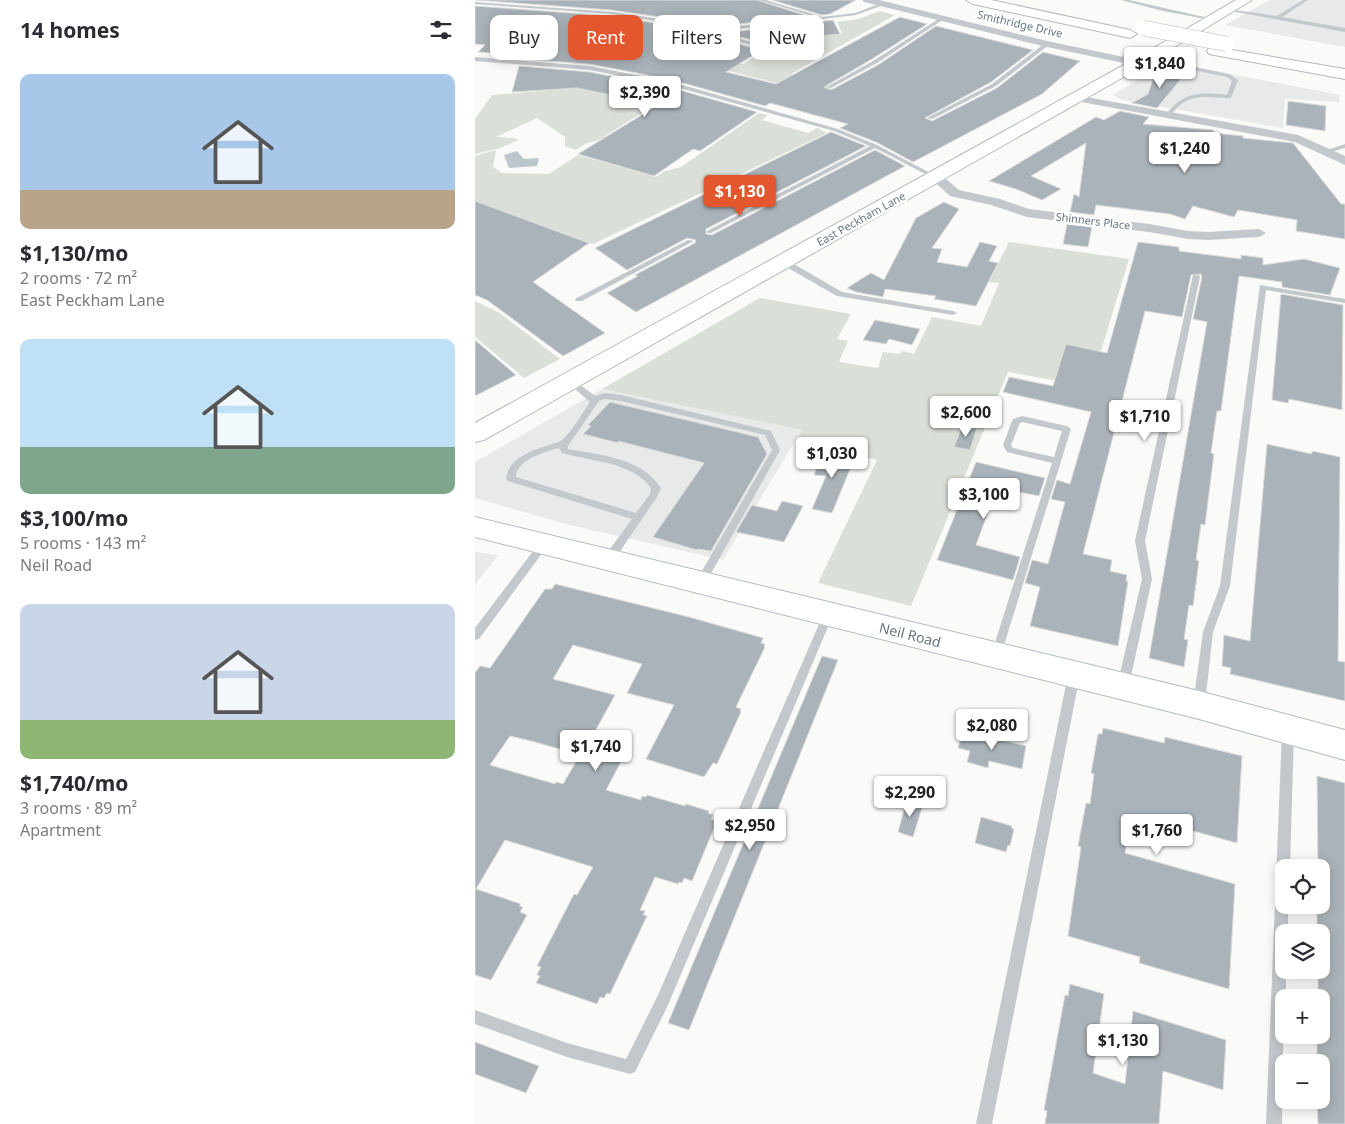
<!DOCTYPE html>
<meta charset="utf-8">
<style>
:root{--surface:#fff;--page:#f7f7f7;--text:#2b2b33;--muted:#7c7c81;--accent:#e4572e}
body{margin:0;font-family:"Noto Sans",sans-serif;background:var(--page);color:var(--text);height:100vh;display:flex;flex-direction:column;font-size:19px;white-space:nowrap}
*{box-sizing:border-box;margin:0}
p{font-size:16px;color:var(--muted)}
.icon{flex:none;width:28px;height:28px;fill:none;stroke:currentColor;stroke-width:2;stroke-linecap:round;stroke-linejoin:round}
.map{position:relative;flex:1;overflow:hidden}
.sheet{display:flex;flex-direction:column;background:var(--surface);width:475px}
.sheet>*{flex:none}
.guide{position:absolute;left:15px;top:15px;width:475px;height:45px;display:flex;gap:10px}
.buttons{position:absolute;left:800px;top:859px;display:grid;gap:10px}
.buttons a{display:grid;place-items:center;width:55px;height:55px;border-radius:10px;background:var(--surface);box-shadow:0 2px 12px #0003;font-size:25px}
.price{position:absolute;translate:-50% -42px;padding:0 11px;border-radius:5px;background:#fff;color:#222;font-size:16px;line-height:32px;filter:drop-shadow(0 1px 2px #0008)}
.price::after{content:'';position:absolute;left:50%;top:30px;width:15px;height:11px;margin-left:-8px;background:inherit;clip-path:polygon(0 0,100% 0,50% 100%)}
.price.active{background:var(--accent);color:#fff}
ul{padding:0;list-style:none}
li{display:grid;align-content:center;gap:10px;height:265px;padding:0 20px}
li span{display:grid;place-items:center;height:155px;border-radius:10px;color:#555}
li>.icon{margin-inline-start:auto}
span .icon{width:90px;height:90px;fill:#fffc;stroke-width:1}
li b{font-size:21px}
h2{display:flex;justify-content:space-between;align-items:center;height:60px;padding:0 20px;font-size:21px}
.chip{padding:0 18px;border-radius:10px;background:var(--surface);box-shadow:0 2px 12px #0003;font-size:18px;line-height:45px}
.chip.active{background:var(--accent);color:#fff}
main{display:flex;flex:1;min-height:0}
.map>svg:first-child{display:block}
.built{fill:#e8e9e9}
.green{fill:#dadfd7}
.water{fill:#bbc7cb}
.building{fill:#aab3b9;stroke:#dcdcda;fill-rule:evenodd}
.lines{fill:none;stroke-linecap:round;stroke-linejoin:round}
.secondary-casing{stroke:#b3babf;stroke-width:2}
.highway-casing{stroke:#b4b9bd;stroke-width:2}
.lane{fill:#c3c8cc;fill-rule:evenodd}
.street{fill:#c3c8cc;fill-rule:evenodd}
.secondary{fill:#fff;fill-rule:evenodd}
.highway{fill:#fff;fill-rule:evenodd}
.highway-bridge-casing{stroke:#b4b9bd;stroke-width:16;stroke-linecap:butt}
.highway-bridge{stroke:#fff;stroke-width:15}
.labels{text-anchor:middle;stroke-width:5;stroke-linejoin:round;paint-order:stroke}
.far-street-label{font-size:11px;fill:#657683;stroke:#fff}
.street-label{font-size:14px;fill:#657683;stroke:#fff}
</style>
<main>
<section class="sheet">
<h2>14 homes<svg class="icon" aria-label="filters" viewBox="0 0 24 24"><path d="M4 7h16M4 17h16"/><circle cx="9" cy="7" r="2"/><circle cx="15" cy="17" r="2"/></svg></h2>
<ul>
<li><span style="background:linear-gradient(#a9c7e8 75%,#b9a48a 0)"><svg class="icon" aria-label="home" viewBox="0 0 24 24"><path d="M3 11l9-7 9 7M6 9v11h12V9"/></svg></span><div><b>$1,130/mo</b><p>2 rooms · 72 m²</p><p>East Peckham Lane</p></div></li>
<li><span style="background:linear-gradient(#bfe0f5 70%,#7fa58c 0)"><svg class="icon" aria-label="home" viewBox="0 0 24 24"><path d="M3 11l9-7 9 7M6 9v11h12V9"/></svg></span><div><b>$3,100/mo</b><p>5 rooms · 143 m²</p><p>Neil Road</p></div></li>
<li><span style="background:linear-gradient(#c9d6e8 75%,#8fb573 0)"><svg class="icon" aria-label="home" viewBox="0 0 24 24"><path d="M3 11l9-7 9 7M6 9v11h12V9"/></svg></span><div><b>$1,740/mo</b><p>3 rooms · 89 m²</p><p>Apartment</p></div></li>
</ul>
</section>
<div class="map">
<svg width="870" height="1124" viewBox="0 0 870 1124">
<rect width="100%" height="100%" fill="#fafaf8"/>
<g class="built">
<path d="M 795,0 L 870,0 L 870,47 L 750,25 Z"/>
<path d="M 693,62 L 865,95 L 864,102 L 810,99 L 808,128 L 647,100 L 638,95 Z"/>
<path d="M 127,389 L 327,430 L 248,560 L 91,524 L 0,498 L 0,462 Z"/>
<path d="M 0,552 L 23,555 L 0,585 Z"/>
</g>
<g class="green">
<path d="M 404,11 L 420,15 L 316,74 L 366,92 L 394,98 L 317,87 L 238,67 L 0,22 L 194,45 L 268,64 L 298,44 L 295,42 L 367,33 L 362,22 L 384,19 Z"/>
<path d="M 101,88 L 179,105 L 124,140 L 112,143 L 101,150 L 90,146 L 90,137 L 62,118 L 21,137 L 38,138 L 44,140 L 22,149 L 0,154 L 0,119 L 17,95 Z"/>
<path d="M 284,113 L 293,115 L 287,120 L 333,133 L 342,128 L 352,133 L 118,244 L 0,201 L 0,156 L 21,150 L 18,167 L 27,173 L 74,174 L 103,155 L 181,177 L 190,171 L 206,167 Z"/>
<path d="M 534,242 L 654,259 L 615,387 L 533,372 L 436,606 L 343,583 L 402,460 L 321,440 L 327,430 L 127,389 L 285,298 L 376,314 L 362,339 L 373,341 L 364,362 L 403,368 L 408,352 L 424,354 L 428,351 L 439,354 L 457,317 L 506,326 L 524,283 L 514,282 Z"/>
<path d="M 0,301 L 23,312 L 85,359 L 49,378 L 0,337 Z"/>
</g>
<path class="water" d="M 42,151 L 49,159 L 64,158 L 62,166 L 34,168 L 29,155 Z"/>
<g class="building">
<path d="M 0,0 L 282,0 L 332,16 L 238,27 L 235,30 L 192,18 L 137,10 Z"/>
<path d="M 297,0 L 381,0 L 355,14 L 347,15 Z"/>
<path d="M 0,6 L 137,16 L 192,25 L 283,49 L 287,46 L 285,42 L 249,33 L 358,20 L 365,34 L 303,40 L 251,72 L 301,84 L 425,17 L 452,24 L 397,59 L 349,87 L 356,90 L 403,65 L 461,26 L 558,50 L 516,82 L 450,118 L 457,121 L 522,88 L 568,52 L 605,61 L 567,94 L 438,162 L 403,143 L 365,128 L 373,124 L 295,103 L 290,106 L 194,79 L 114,64 L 46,59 L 47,55 L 3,52 L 10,45 L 0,44 Z"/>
<path d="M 44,66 L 114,72 L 190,86 L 282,112 L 225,151 L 218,149 L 179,176 L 103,154 L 183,105 L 102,88 L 37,92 Z"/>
<path d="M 683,71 L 710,74 L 682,108 L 657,103 L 673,94 L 679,76 L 681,77 Z"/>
<path d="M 813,101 L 851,106 L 850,131 L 811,125 Z"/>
<path d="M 645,111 L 674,117 L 668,124 L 738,130 L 739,133 L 768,136 L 768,138 L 818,143 L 866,204 L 870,204 L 870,239 L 821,231 L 822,220 L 763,210 L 759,217 L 718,206 L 710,219 L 695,214 L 621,205 L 619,215 L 595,212 L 599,194 L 604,197 L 611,143 L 556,176 L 586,189 L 567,200 L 541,189 L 514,181 L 621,117 L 629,120 Z"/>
<path d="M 356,132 L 391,146 L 231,229 L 231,234 L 237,235 L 400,150 L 430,166 L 161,312 L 132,293 L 163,276 L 160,275 L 220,243 L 221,240 L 212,238 L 152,270 L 120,248 Z"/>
<path d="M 0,201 L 114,243 L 58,282 L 130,333 L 88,356 L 12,300 L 0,295 Z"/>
<path d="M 469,202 L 484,209 L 457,248 L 467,249 L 462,262 L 492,267 L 505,242 L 522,246 L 514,261 L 523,263 L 501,306 L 459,299 L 461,296 L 410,289 L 408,297 L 381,292 L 372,288 L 396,273 L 409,280 L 441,218 Z"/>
<path d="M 592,224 L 617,227 L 613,247 L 588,244 Z"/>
<path d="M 663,242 L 704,247 L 704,251 L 766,259 L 766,255 L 788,258 L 788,265 L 829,259 L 865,268 L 855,295 L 807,287 L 807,282 L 764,276 L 746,411 L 742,411 L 736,453 L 739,454 L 730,525 L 726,524 L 721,560 L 724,561 L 718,606 L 714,605 L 709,639 L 713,640 L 709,667 L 674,658 L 732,322 L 718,319 L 727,277 L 726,274 L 716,275 L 707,317 L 670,311 L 608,554 L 637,560 L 635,571 L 652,575 L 651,581 L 653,581 L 643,646 L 555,626 L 565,587 L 550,583 L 557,560 L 573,564 L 590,502 L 576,499 L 582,480 L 595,484 L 616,412 L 528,392 L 534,377 L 578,386 L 591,344 L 632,353 Z"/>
<path d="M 806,294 L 868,305 L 867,410 L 814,399 L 813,403 L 797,400 Z"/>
<path d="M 400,320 L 445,329 L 437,345 L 414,339 L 411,344 L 388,340 Z"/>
<path d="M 0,340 L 41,375 L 0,396 Z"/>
<path d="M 135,402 L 283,437 L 292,454 L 236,551 L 223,549 L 222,550 L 178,537 L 229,463 L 143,441 L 143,443 L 108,434 L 116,426 L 113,425 Z"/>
<path d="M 487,426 L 502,428 L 495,450 L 479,447 Z"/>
<path d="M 792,444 L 837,454 L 837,451 L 865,457 L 863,661 L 870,662 L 870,701 L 755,674 L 756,668 L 747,666 L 749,635 L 775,641 Z"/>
<path d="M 348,451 L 380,457 L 357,513 L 337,509 L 351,476 L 339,475 Z"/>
<path d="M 501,462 L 570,478 L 564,496 L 522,488 L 501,545 L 545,557 L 538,580 L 462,560 Z"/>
<path d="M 307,501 L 328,506 L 309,542 L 261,532 L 277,505 L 302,511 Z"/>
<path d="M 80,584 L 214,617 L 288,638 L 286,643 L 290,644 L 289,646 L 290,647 L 261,707 L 266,709 L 265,711 L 266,712 L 250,747 L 242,764 L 238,763 L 229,777 L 171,759 L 199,705 L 152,693 L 167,664 L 98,645 L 78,679 L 140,695 L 118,735 L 155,745 L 131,790 L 166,800 L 167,796 L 171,797 L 172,795 L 210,806 L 211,804 L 234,811 L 233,813 L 238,815 L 236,819 L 242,821 L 217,881 L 209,878 L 207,883 L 204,882 L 203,884 L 180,877 L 165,910 L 170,911 L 168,915 L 172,916 L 135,994 L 132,993 L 129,998 L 125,997 L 122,1004 L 61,983 L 65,976 L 62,975 L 66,967 L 62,966 L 99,894 L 102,895 L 118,867 L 30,840 L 1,889 L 46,904 L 44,906 L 48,907 L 45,912 L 52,915 L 16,980 L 0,975 L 0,673 L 5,666 L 15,668 L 70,589 L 77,589 ZM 35,736 L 60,742 L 105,755 L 88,784 L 81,782 L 80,784 L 15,765 Z"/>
<path d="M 347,656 L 363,660 L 214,1030 L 193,1023 Z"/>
<path d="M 628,728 L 689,743 L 690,737 L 767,756 L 762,843 L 656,814 L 650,853 L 760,884 L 754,989 L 664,963 L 665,957 L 593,936 L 606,847 L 603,846 L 611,803 L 615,804 L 619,774 L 616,773 L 623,734 L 627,734 Z"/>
<path d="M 488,730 L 551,746 L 547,769 L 514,761 L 513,768 L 492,762 L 495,751 L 483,748 Z"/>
<path d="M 842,776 L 870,783 L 870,1124 L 843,1124 L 842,1103 L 846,1104 L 846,1062 L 842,1062 L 842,1035 L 846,1035 L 846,998 L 843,998 L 843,970 L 846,970 L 846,932 L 842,932 L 842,905 L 846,905 L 846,868 L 843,868 Z"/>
<path d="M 432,799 L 448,804 L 438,837 L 423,832 Z"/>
<path d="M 506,817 L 537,826 L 536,828 L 539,829 L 535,846 L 533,845 L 531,852 L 500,843 Z"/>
<path d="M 595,984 L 629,994 L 618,1073 L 650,1084 L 658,1011 L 751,1040 L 748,1090 L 688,1071 L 684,1124 L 570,1124 L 572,1111 L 569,1110 L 590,995 L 593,996 Z"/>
<path d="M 0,1042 L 64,1066 L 51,1093 L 0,1074 Z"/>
</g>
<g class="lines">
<defs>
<g id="secondary">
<path d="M 761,0 L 777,0 L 668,66 L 9,440 L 0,442 L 0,423 L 658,60 Z"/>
<path d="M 0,517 L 724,691 L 870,730 L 870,760 L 724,719 L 0,537 Z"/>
</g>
<g id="highway">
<path d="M 491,0 L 516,0 L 655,30 L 662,34 L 655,38 L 498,4 Z"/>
<path d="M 739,47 L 870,69 L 870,79 L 734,54 L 732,51 L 734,48 Z"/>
</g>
</defs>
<use href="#secondary" class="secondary-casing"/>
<use href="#highway" class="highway-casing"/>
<g class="lane">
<path d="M 284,0 L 291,0 L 347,17 L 380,13 L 407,3 L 411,4 L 381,15 L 239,32 L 285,44 L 285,46 L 283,47 L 192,23 L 137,14 L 0,4 L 0,2 L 137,12 L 192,20 L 236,32 L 238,29 L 341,17 Z"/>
<path d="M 646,0 L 654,0 L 738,19 L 736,20 L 688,11 Z"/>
<path d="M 828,0 L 833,0 L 807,17 L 870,28 L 870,32 L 750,10 L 752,9 L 802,16 Z"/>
<path d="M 465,18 L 469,19 L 402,63 L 356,88 L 351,87 L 398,61 Z"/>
<path d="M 570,43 L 575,44 L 521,86 L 457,119 L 452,118 L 517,84 Z"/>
<path d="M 0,57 L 114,66 L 193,81 L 363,129 L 402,145 L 463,177 L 458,178 L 400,148 L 236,233 L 232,233 L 232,231 L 395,146 L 359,131 L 190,84 L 114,70 L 0,61 Z"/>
<path d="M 670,57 L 754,74 L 763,80 L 756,98 C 740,99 723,93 708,103 C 702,106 699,113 694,117 L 691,115 C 707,92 726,92 752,95 L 757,81 L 752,77 L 668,60 L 667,59 Z"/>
<path d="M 870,144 L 870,148 L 852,153 L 849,151 Z"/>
<path d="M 213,240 L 219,241 L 107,301 L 101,301 L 100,299 Z"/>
<path d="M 306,260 L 312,260 L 367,292 L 478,311 L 482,313 L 478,315 L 362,296 L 306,264 Z"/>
<path d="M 718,275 L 724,275 L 725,277 L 670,541 L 677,579 L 654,686 L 652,689 L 648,691 L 644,689 L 642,686 L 667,579 L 660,541 Z"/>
<path d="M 785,285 L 870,299 L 870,303 L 791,290 L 755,586 L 738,632 L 730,704 L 728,708 L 724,709 L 720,708 L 718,704 L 728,632 L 745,586 Z"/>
<path d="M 96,378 L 120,396 L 130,393 L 146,395 L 296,431 L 305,450 L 229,586 L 221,586 L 220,583 L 297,450 L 290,435 L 146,401 L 130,399 L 124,401 L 93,446 L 93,449 C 125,455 167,458 186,488 L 182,497 L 137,563 L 129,563 L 128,560 L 129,557 L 157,519 L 33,481 L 31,479 C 33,458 56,451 74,445 C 78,443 85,443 88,439 C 98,430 107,413 115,402 L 93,383 L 92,381 ZM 84,448 L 87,453 C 117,462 156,461 176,488 L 175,494 L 161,513 L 41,477 C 42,459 70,452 84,448 Z"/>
<path d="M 547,416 L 592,426 L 596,429 L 526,655 L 525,658 L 521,660 L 517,658 L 516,655 L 577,463 L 532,452 L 528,445 L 537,421 L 538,419 ZM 547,422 L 587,431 L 579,457 L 538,448 L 536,445 L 545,423 Z"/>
<path d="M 68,541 L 71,542 L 73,545 L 71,548 L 4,639 L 0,640 L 0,628 L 65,542 Z"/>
<path d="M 353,611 L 357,612 L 358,615 L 193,1005 L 160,1072 L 155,1074 L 92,1057 L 0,1024 L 0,1010 L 92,1043 L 151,1059 L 183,995 L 348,615 L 349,612 Z"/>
<path d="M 599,670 L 603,672 L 605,675 L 517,1124 L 501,1124 L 593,675 L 595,672 Z"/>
<path d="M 813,726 L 817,727 L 819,731 L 815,868 L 809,868 L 809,905 L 813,905 L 813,932 L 809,932 L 809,970 L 811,970 L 811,998 L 809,998 L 807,1124 L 791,1124 L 807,731 L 809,727 Z"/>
</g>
<g class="street">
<path d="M 387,0 L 404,0 L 572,41 L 663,60 L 668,63 L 663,66 L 572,47 L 389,2 Z"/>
<path d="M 600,95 L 823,135 L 870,156 L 870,165 L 820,142 L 596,100 L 594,98 Z"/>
<path d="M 460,173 L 465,174 L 484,190 L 525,199 L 554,209 L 674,224 L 713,231 L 733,232 L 784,229 L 791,233 L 784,237 L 733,240 L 713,239 L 674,232 L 552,217 L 516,205 L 475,196 L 454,177 Z"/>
</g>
<use href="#secondary" class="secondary"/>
<use href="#highway" class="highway"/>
<defs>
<path id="highway-bridge" d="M 668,28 L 752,44"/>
</defs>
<use href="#highway-bridge" class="highway-bridge-casing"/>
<use href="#highway-bridge" class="highway-bridge"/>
</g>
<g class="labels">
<g class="far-street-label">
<text transform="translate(545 24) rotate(13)" y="4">Smithridge Drive</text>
<text transform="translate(386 219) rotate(-29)" y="4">East Peckham Lane</text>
<text transform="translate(618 221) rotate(7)" y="4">Shinners Place</text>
</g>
<g class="street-label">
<text transform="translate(435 635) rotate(14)" y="5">Neil Road</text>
</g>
</g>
</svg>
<div class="buttons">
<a><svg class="icon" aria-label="locate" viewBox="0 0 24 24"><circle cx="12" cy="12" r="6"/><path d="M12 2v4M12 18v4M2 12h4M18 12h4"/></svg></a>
<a><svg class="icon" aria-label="layers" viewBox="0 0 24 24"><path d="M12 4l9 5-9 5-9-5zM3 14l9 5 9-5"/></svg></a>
<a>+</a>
<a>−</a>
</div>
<b class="price" style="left:685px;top:89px">$1,840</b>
<b class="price" style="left:170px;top:118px">$2,390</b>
<b class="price" style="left:710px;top:174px">$1,240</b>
<b class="price active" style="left:265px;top:217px">$1,130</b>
<b class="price" style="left:491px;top:438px">$2,600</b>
<b class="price" style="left:670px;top:442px">$1,710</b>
<b class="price" style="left:357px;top:479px">$1,030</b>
<b class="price" style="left:509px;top:520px">$3,100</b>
<b class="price" style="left:517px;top:751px">$2,080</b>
<b class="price" style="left:121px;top:772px">$1,740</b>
<b class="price" style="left:435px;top:818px">$2,290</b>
<b class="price" style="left:275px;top:851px">$2,950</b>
<b class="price" style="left:682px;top:856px">$1,760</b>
<b class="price" style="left:648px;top:1066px">$1,130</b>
<div class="guide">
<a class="chip">Buy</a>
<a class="chip active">Rent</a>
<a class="chip">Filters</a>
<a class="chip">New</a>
</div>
</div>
</main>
